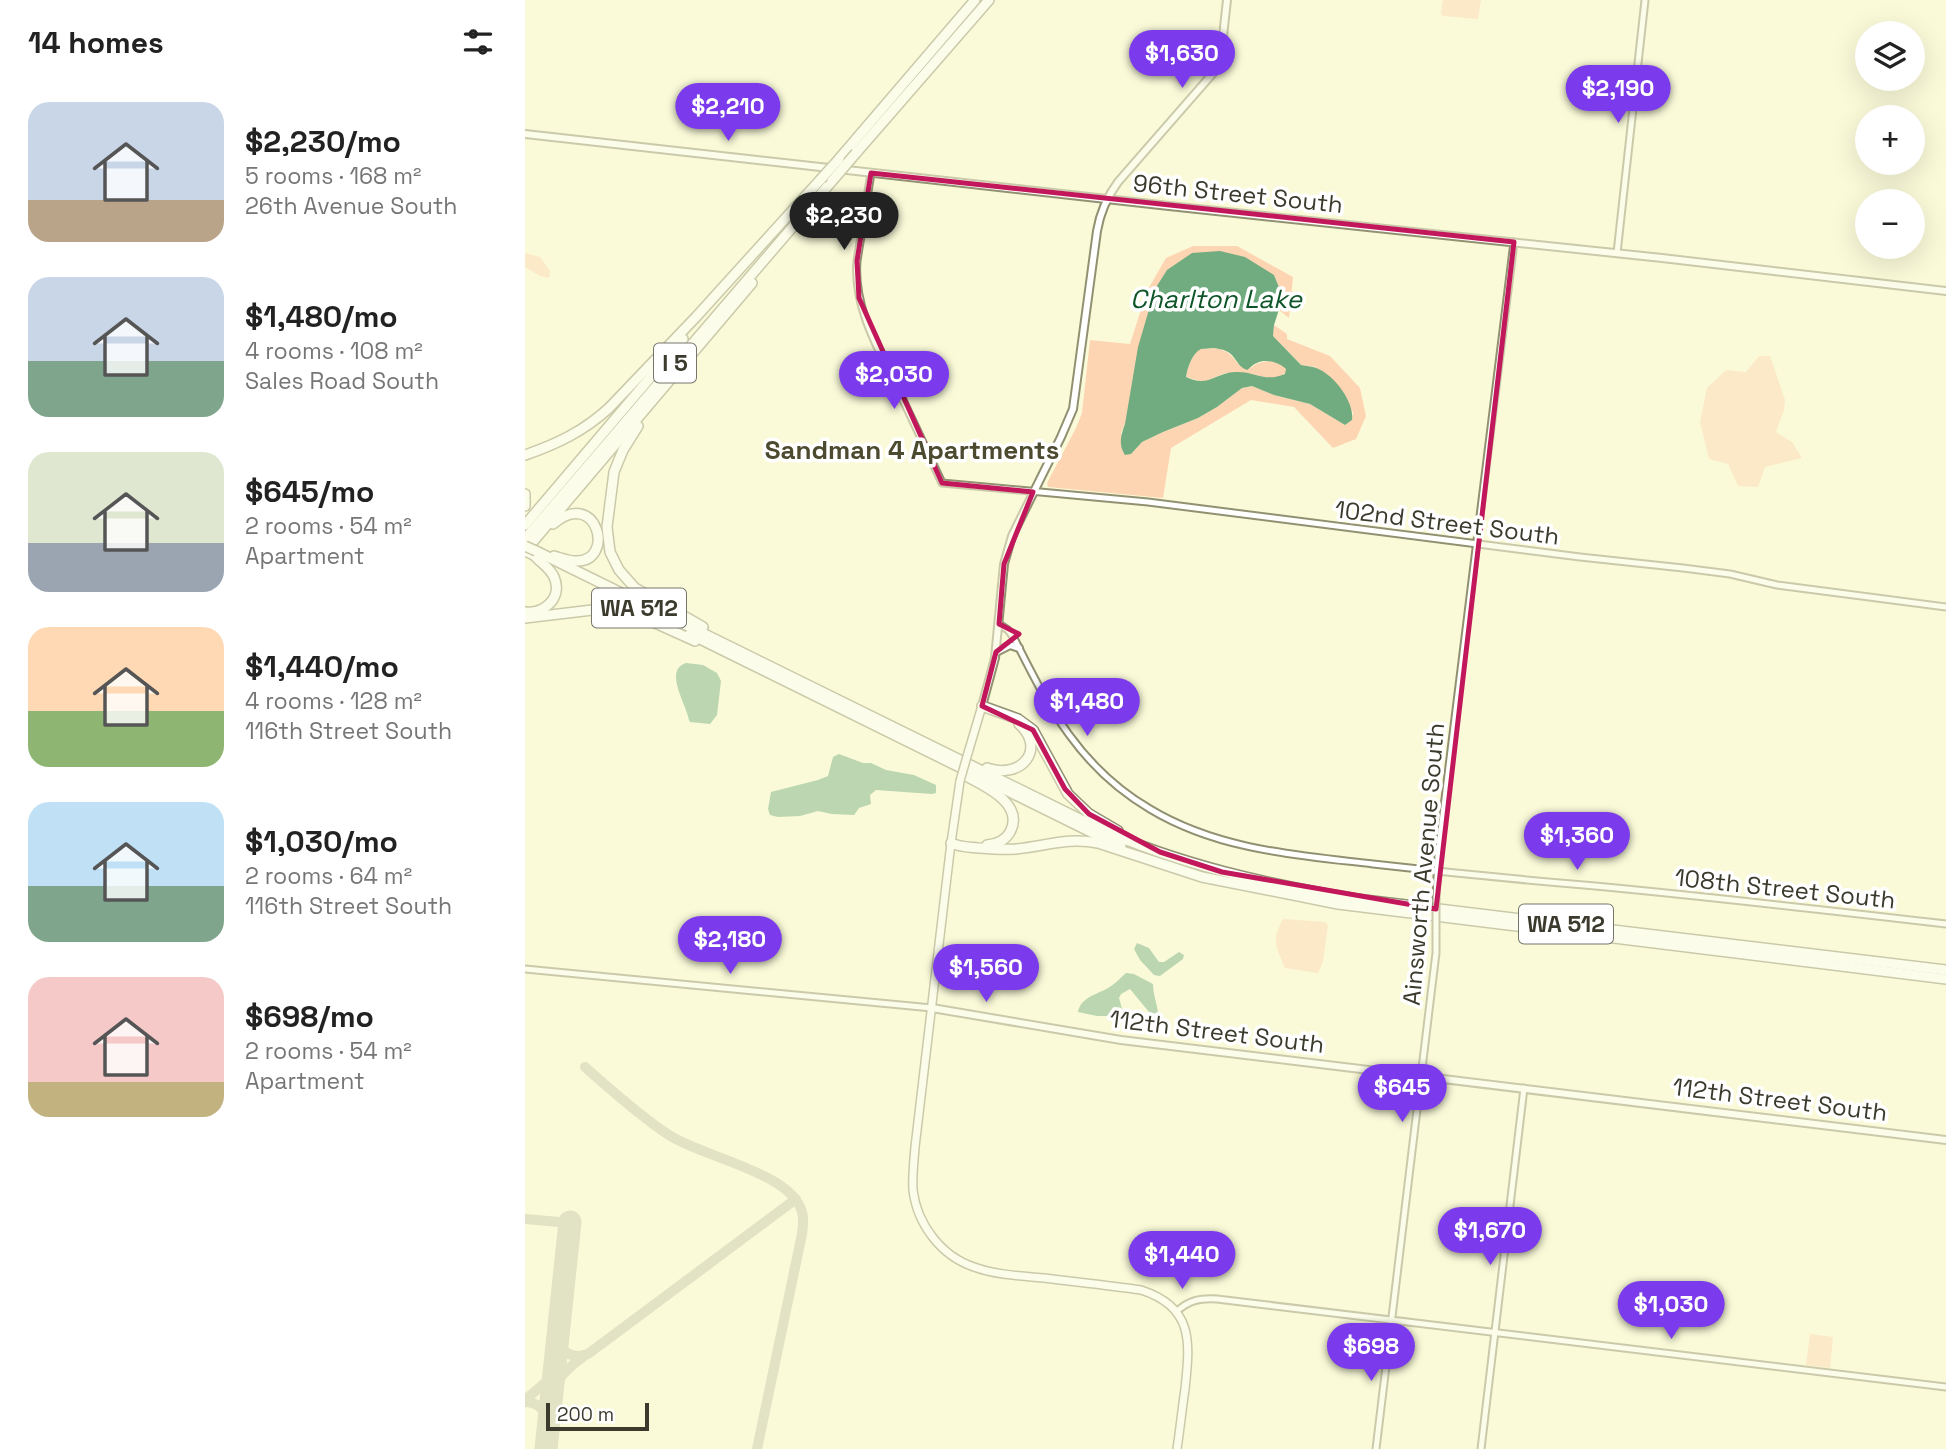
<!DOCTYPE html>
<meta charset="utf-8">
<style>
:root{--surface:#fff;--page:#f2f2f2;--text:#222;--muted:#767676;--accent:#7c3aed}
body{margin:0;font-family:"Space Grotesk",sans-serif;background:var(--page);color:var(--text);height:100vh;display:flex;flex-direction:column;font-size:26px;white-space:nowrap}
*{box-sizing:border-box;margin:0}
p{font-size:23px;color:var(--muted)}
.icon{flex:none;width:38px;height:38px;fill:none;stroke:currentColor;stroke-width:2;stroke-linecap:round;stroke-linejoin:round}
.map{position:relative;flex:1;overflow:hidden}
.details{display:flex;flex-direction:column;background:var(--surface);width:525px}
.details>*{flex:none}
.controls{position:absolute;left:1330px;top:21px;display:grid;gap:14px}
.controls a{display:grid;place-items:center;width:70px;height:70px;border-radius:50%;background:var(--surface);box-shadow:0 7px 28px #0002;font-size:35px}
.scale{position:absolute;left:21px;bottom:18px;width:103px;box-sizing:border-box;padding-left:7px;border:4px solid #3b3a2d;border-top:0;font-size:19px;line-height:24px;white-space:nowrap;color:#3b3a2d;-webkit-text-stroke:5px #fff;paint-order:stroke}
.price{position:absolute;translate:-50% -60px;padding:0 16px;border-radius:24px;background:var(--accent);color:#fff;font-size:23px;line-height:46px;filter:drop-shadow(0 2px 4px #0008)}
.price::after{content:'';position:absolute;left:50%;top:42px;width:21px;height:16px;margin-left:-10px;background:inherit;clip-path:polygon(0 0,100% 0,50% 100%)}
.price.selected{background:#222;color:#fff}
ul{padding:0;list-style:none}
li{display:flex;align-items:center;gap:21px;height:175px;padding:0 28px}
li span{display:grid;place-items:center;flex:none;width:196px;height:140px;border-radius:21px;color:#555}
li>.icon{margin-inline-start:auto}
span .icon{width:84px;height:84px;fill:#fffc;stroke-width:1}
li b{font-size:30px}
h2{display:flex;justify-content:space-between;align-items:center;height:84px;padding:0 28px;font-size:30px}
main{display:flex;flex:1;min-height:0}
.map>svg:first-child{display:block}
.green{fill:#fed5b3}
.water{fill:#70ac7f;fill-rule:evenodd}
.lines{fill:none;stroke-linecap:round;stroke-linejoin:round}
.taxiway{stroke:#c5c5aa;stroke-width:10}
.runway{stroke:#c5c5aa;stroke-width:23}
.tertiary-casing{stroke:#919172;stroke-width:9}
.secondary-casing{stroke:#919172;stroke-width:10}
.primary-casing{stroke:#919172;stroke-width:10}
.motorway-casing{stroke:#919172;stroke-width:12}
.tertiary{stroke:#fff;stroke-width:5}
.secondary{stroke:#fff;stroke-width:6}
.primary{stroke:#fff;stroke-width:7}
.motorway{stroke:#fff;stroke-width:9}
.tertiary-bridge-casing{stroke:#919172;stroke-width:9;stroke-linecap:butt}
.primary-bridge-casing{stroke:#919172;stroke-width:10;stroke-linecap:butt}
.motorway-bridge-casing{stroke:#919172;stroke-width:12;stroke-linecap:butt}
.tertiary-bridge{stroke:#fff;stroke-width:5}
.primary-bridge{stroke:#fff;stroke-width:7}
.motorway-bridge{stroke:#fff;stroke-width:9}
.marked{fill:none;stroke:#c2185b;stroke-width:5;stroke-linejoin:round}
.labels{text-anchor:middle;stroke-width:7;stroke-linejoin:round;paint-order:stroke}
.shield{fill:#fff;stroke:#76756c;stroke-width:2}
.shield-label{font-size:23px;font-weight:bold;fill:#3b3a2d}
.street-label{font-size:24px;fill:#3b3a2d;stroke:#fff}
.water-label{font-size:26px;font-style:italic;fill:#0f552a;stroke:#fff}
.neighbourhood-label{font-size:26px;font-weight:bold;fill:#4c4b2f;stroke:#fff}
</style>
<main>
<section class="details">
<h2>14 homes<svg class="icon" aria-label="filters" viewBox="0 0 24 24"><path d="M4 7h16M4 17h16"/><circle cx="9" cy="7" r="2"/><circle cx="15" cy="17" r="2"/></svg></h2>
<ul>
<li><span style="background:linear-gradient(#c9d6e8 70%,#b9a48a 0)"><svg class="icon" aria-label="home" viewBox="0 0 24 24"><path d="M3 11l9-7 9 7M6 9v11h12V9"/></svg></span><div><b>$2,230/mo</b><p>5 rooms · 168 m²</p><p>26th Avenue South</p></div></li>
<li><span style="background:linear-gradient(#c9d6e8 60%,#7fa58c 0)"><svg class="icon" aria-label="home" viewBox="0 0 24 24"><path d="M3 11l9-7 9 7M6 9v11h12V9"/></svg></span><div><b>$1,480/mo</b><p>4 rooms · 108 m²</p><p>Sales Road South</p></div></li>
<li><span style="background:linear-gradient(#dfe7d0 65%,#9aa5b1 0)"><svg class="icon" aria-label="home" viewBox="0 0 24 24"><path d="M3 11l9-7 9 7M6 9v11h12V9"/></svg></span><div><b>$645/mo</b><p>2 rooms · 54 m²</p><p>Apartment</p></div></li>
<li><span style="background:linear-gradient(#ffd9b3 60%,#8fb573 0)"><svg class="icon" aria-label="home" viewBox="0 0 24 24"><path d="M3 11l9-7 9 7M6 9v11h12V9"/></svg></span><div><b>$1,440/mo</b><p>4 rooms · 128 m²</p><p>116th Street South</p></div></li>
<li><span style="background:linear-gradient(#bfe0f5 60%,#7fa58c 0)"><svg class="icon" aria-label="home" viewBox="0 0 24 24"><path d="M3 11l9-7 9 7M6 9v11h12V9"/></svg></span><div><b>$1,030/mo</b><p>2 rooms · 64 m²</p><p>116th Street South</p></div></li>
<li><span style="background:linear-gradient(#f6c9c9 75%,#c2b280 0)"><svg class="icon" aria-label="home" viewBox="0 0 24 24"><path d="M3 11l9-7 9 7M6 9v11h12V9"/></svg></span><div><b>$698/mo</b><p>2 rooms · 54 m²</p><p>Apartment</p></div></li>
</ul>
</section>
<div class="map">
<svg width="1421" height="1449" viewBox="0 0 1421 1449">
<rect width="100%" height="100%" fill="#fafad9"/>
<g class="green">
<path d="M 918,0 L 956,0 L 953,19 L 918,16 L 916,13 Z"/>
<path d="M 668,246 L 712,246 L 768,277 L 764,318 L 754,310 L 758,297 L 749,275 L 600,424 L 596,433 L 606,454 L 617,442 L 638,432 L 673,418 L 692,407 L 717,388 L 727,386 L 749,395 L 785,404 L 820,425 L 827,420 L 828,412 L 790,367 L 776,365 L 748,336 L 749,325 L 762,334 L 762,339 L 805,356 L 835,388 L 841,416 L 831,439 L 808,448 L 769,407 L 726,400 L 646,448 L 638,498 L 523,487 L 522,483 L 551,428 L 557,413 L 565,340 L 605,344 L 622,291 L 641,258 Z"/>
<path d="M 0,253 L 15,257 L 25,271 L 24,278 L 15,276 L 0,267 Z"/>
<path d="M 689,348 C 700,350 706,353 712,363 L 726,368 C 736,359 752,359 762,369 L 760,374 L 748,379 L 726,374 L 701,373 L 678,382 L 661,377 C 662,369 667,353 676,349 C 677,349 688,348 689,348 Z"/>
<path d="M 1234,356 L 1245,356 L 1260,400 L 1259,410 L 1251,432 L 1267,442 L 1277,458 L 1240,467 L 1233,487 L 1213,486 L 1203,464 L 1184,459 L 1175,422 L 1182,388 L 1201,370 L 1221,372 Z"/>
<path d="M 758,919 L 800,922 L 803,925 L 798,962 L 793,973 L 760,968 C 751,946 746,941 758,919 Z"/>
<path d="M 1285,1334 L 1308,1337 L 1305,1368 L 1281,1365 Z"/>
</g>
<g class="water">
<path d="M 695,251 L 720,257 L 749,275 L 758,297 L 749,325 L 748,336 L 776,365 C 780,366 784,366 788,367 C 806,371 830,401 827,420 L 820,425 L 785,404 L 749,395 L 727,386 L 717,388 L 692,407 L 673,418 L 638,432 L 617,442 L 606,454 L 600,455 C 593,445 596,435 600,424 L 613,347 L 630,289 L 642,270 L 667,253 ZM 689,348 C 693,349 697,349 701,351 C 711,355 711,366 722,370 C 725,368 728,364 732,363 C 741,358 755,363 761,369 L 760,374 C 739,383 731,371 710,372 C 690,373 683,388 661,377 C 662,369 667,353 676,349 C 677,349 688,348 689,348 Z"/>
<path d="M 161,663 L 178,665 L 192,673 L 196,681 L 192,715 L 185,724 L 165,722 L 164,720 C 162,705 138,670 161,663 Z"/>
<path d="M 314,754 L 338,763 L 346,763 L 361,770 L 389,775 L 411,785 L 411,793 L 407,794 L 351,790 L 345,795 L 346,804 L 334,808 L 329,815 L 307,814 L 293,811 L 275,816 L 253,817 L 245,815 L 243,809 L 246,792 L 293,780 L 303,776 L 308,757 Z"/>
<path d="M 612,943 L 624,948 L 634,962 L 639,962 L 654,952 L 659,955 L 658,959 L 635,976 L 629,975 L 615,960 L 609,949 Z"/>
<path d="M 601,973 L 609,974 L 628,984 C 628,995 632,1003 633,1013 L 628,1014 L 624,1012 L 605,989 L 596,994 L 594,998 L 599,1016 L 572,1016 L 553,1012 C 556,997 571,995 583,988 C 590,984 595,978 601,973 Z"/>
</g>
<g class="lines">
<g class="taxiway">
<path d="M 60,1067 C 85,1089 116,1117 144,1135 C 177,1157 266,1172 277,1212 C 279,1218 278,1227 277,1234 L 232,1449"/>
<path d="M 0,1219 L 45,1223"/>
<path d="M 33,1333 C 34,1351 45,1360 63,1354 L 271,1199"/>
<path d="M 26,1397 C 32,1377 43,1368 59,1356"/>
<path d="M 0,1400 L 21,1382 L 30,1363"/>
<path d="M 0,1402 C 11,1402 17,1408 24,1417"/>
</g>
<path class="runway" d="M 21,1449 L 45,1222"/>
<defs>
<g id="tertiary">
<path d="M 346,173 L 332,261 C 328,309 355,352 375,394 C 389,423 403,453 417,483 L 623,502 L 1055,557 L 1158,568 L 1205,574 L 1252,585 L 1421,607"/>
<path d="M 1092,253 L 1120,0"/>
<path d="M 474,624 L 483,630 L 489,638 C 524,708 555,768 625,809 C 693,850 771,855 848,864 C 918,872 988,879 1059,885 C 1180,896 1300,910 1421,924"/>
<path d="M 911,898 L 913,855 L 989,242"/>
<path d="M 0,969 L 407,1008"/>
<path d="M 651,1312 C 664,1300 675,1298 692,1299 L 1421,1387"/>
<path d="M 851,1449 L 906,994 L 911,953 L 911,930"/>
<path d="M 956,1449 L 999,1088"/>
</g>
<g id="secondary">
<path d="M 0,134 L 644,206 L 1137,258 L 1421,291"/>
<path d="M 471,652 L 485,645 L 494,648"/>
<path d="M 457,706 L 470,658 L 479,564 L 487,536 L 536,437 L 548,409 L 572,231 C 575,213 582,197 593,182 L 689,72 L 696,54 L 702,0"/>
<path d="M 407,1008 L 596,1040 L 1421,1140"/>
</g>
<g id="primary">
<path d="M 443,753 L 457,706"/>
<path d="M 435,781 L 426,843 L 390,1147 C 389,1161 387,1176 388,1190 C 392,1224 416,1256 449,1267 C 471,1275 496,1276 519,1278 C 551,1282 583,1285 616,1290 C 669,1307 665,1342 660,1389 C 657,1409 655,1429 652,1449"/>
</g>
<g id="motorway">
<path d="M 331,153 L 464,0"/>
<path d="M 314,159 L 450,0"/>
<path d="M 113,426 L 98,450 L 89,472 L 82,527 L 85,552 L 94,570 L 110,588 L 178,627"/>
<path d="M 0,455 C 32,444 59,431 84,408 L 171,317 L 296,179"/>
<path d="M 0,494 L 0,506"/>
<path d="M 28,524 C 72,486 92,563 50,561 C 43,561 36,558 29,556"/>
<path d="M 0,525 L 158,339"/>
<path d="M 0,539 L 307,181"/>
<path d="M 0,551 L 15,558"/>
<path d="M 0,551 L 227,283"/>
<path d="M 11,551 L 573,828 C 655,865 742,884 831,899 L 1421,970"/>
<path d="M 0,612 C 20,614 38,597 29,577 C 25,568 16,563 10,556"/>
<path d="M 0,618 L 84,608 L 108,613 L 170,641"/>
<path d="M 165,634 L 568,833 L 596,845"/>
<path d="M 457,706 L 493,719 L 508,730 L 543,794 L 564,814 L 593,831"/>
<path d="M 462,768 C 496,780 522,749 494,724"/>
<path d="M 441,776 C 460,786 500,804 485,832 C 480,841 472,844 462,845"/>
<path d="M 426,843 C 434,847 443,847 453,848 C 466,849 478,850 491,849 C 521,846 543,837 573,843 L 677,877 L 813,904 L 1421,979"/>
</g>
</defs>
<use href="#tertiary" class="tertiary-casing"/>
<use href="#secondary" class="secondary-casing"/>
<use href="#primary" class="primary-casing"/>
<use href="#motorway" class="motorway-casing"/>
<use href="#tertiary" class="tertiary"/>
<use href="#secondary" class="secondary"/>
<use href="#primary" class="primary"/>
<use href="#motorway" class="motorway"/>
<defs>
<path id="tertiary-bridge" d="M 911,930 L 911,898"/>
<path id="primary-bridge" d="M 435,781 L 443,753"/>
<g id="motorway-bridge">
<path d="M 296,179 L 314,159"/>
<path d="M 307,181 L 331,153"/>
<path d="M 0,546 L 11,551"/>
</g>
</defs>
<use href="#tertiary-bridge" class="tertiary-bridge-casing"/>
<use href="#primary-bridge" class="primary-bridge-casing"/>
<use href="#motorway-bridge" class="motorway-bridge-casing"/>
<use href="#tertiary-bridge" class="tertiary-bridge"/>
<use href="#primary-bridge" class="primary-bridge"/>
<use href="#motorway-bridge" class="motorway-bridge"/>
</g>
<path d="M0 0H1421V1449H0ZM 346,173 L 989,242 L 911,909 L 697,872 L 635,852 L 564,814 L 540,789 L 508,730 L 457,706 L 471,652 L 494,634 L 474,624 L 479,564 L 508,492 L 417,483 L 334,298 L 332,261 Z" fill="#fafad9" fill-opacity=".55" fill-rule="evenodd"/>
<path class="marked" d="M 346,173 L 989,242 L 911,909 L 697,872 L 635,852 L 564,814 L 540,789 L 508,730 L 457,706 L 471,652 L 494,634 L 474,624 L 479,564 L 508,492 L 417,483 L 334,298 L 332,261 Z"/>
<g class="labels">
<g class="shield">
<rect x="129" y="343.5" width="42" height="39" rx="5"/>
<rect x="67" y="588.5" width="94" height="39" rx="5"/>
<rect x="994" y="904.5" width="94" height="39" rx="5"/>
</g>
<g class="shield-label">
<text x="150" y="371">I 5</text>
<text x="114" y="616">WA 512</text>
<text x="1041" y="932">WA 512</text>
</g>
<g class="street-label">
<text transform="translate(713 194) rotate(6)" y="8">96th Street South</text>
<text transform="translate(922 523) rotate(7)" y="8">102nd Street South</text>
<text transform="translate(899 864) rotate(-85)" y="8">Ainsworth Avenue South</text>
<text transform="translate(1260 889) rotate(6)" y="8">108th Street South</text>
<text transform="translate(692 1032) rotate(7)" y="8">112th Street South</text>
<text transform="translate(1255 1100) rotate(7)" y="8">112th Street South</text>
</g>
<g class="water-label">
<text x="691" y="308">Charlton Lake</text>
</g>
<g class="neighbourhood-label">
<text x="387" y="459">Sandman 4 Apartments</text>
</g>
</g>
</svg>
<div class="controls">
<a><svg class="icon" aria-label="layers" viewBox="0 0 24 24"><path d="M12 4l9 5-9 5-9-5zM3 14l9 5 9-5"/></svg></a>
<a>+</a>
<a>−</a>
</div>
<div class="scale">200 m</div>
<b class="price" style="left:657px;top:90px">$1,630</b>
<b class="price" style="left:1093px;top:125px">$2,190</b>
<b class="price" style="left:203px;top:143px">$2,210</b>
<b class="price selected" style="left:319px;top:252px">$2,230</b>
<b class="price" style="left:369px;top:411px">$2,030</b>
<b class="price" style="left:562px;top:738px">$1,480</b>
<b class="price" style="left:1052px;top:872px">$1,360</b>
<b class="price" style="left:205px;top:976px">$2,180</b>
<b class="price" style="left:461px;top:1004px">$1,560</b>
<b class="price" style="left:877px;top:1124px">$645</b>
<b class="price" style="left:965px;top:1267px">$1,670</b>
<b class="price" style="left:657px;top:1291px">$1,440</b>
<b class="price" style="left:1146px;top:1341px">$1,030</b>
<b class="price" style="left:846px;top:1383px">$698</b>
</div>
</main>
